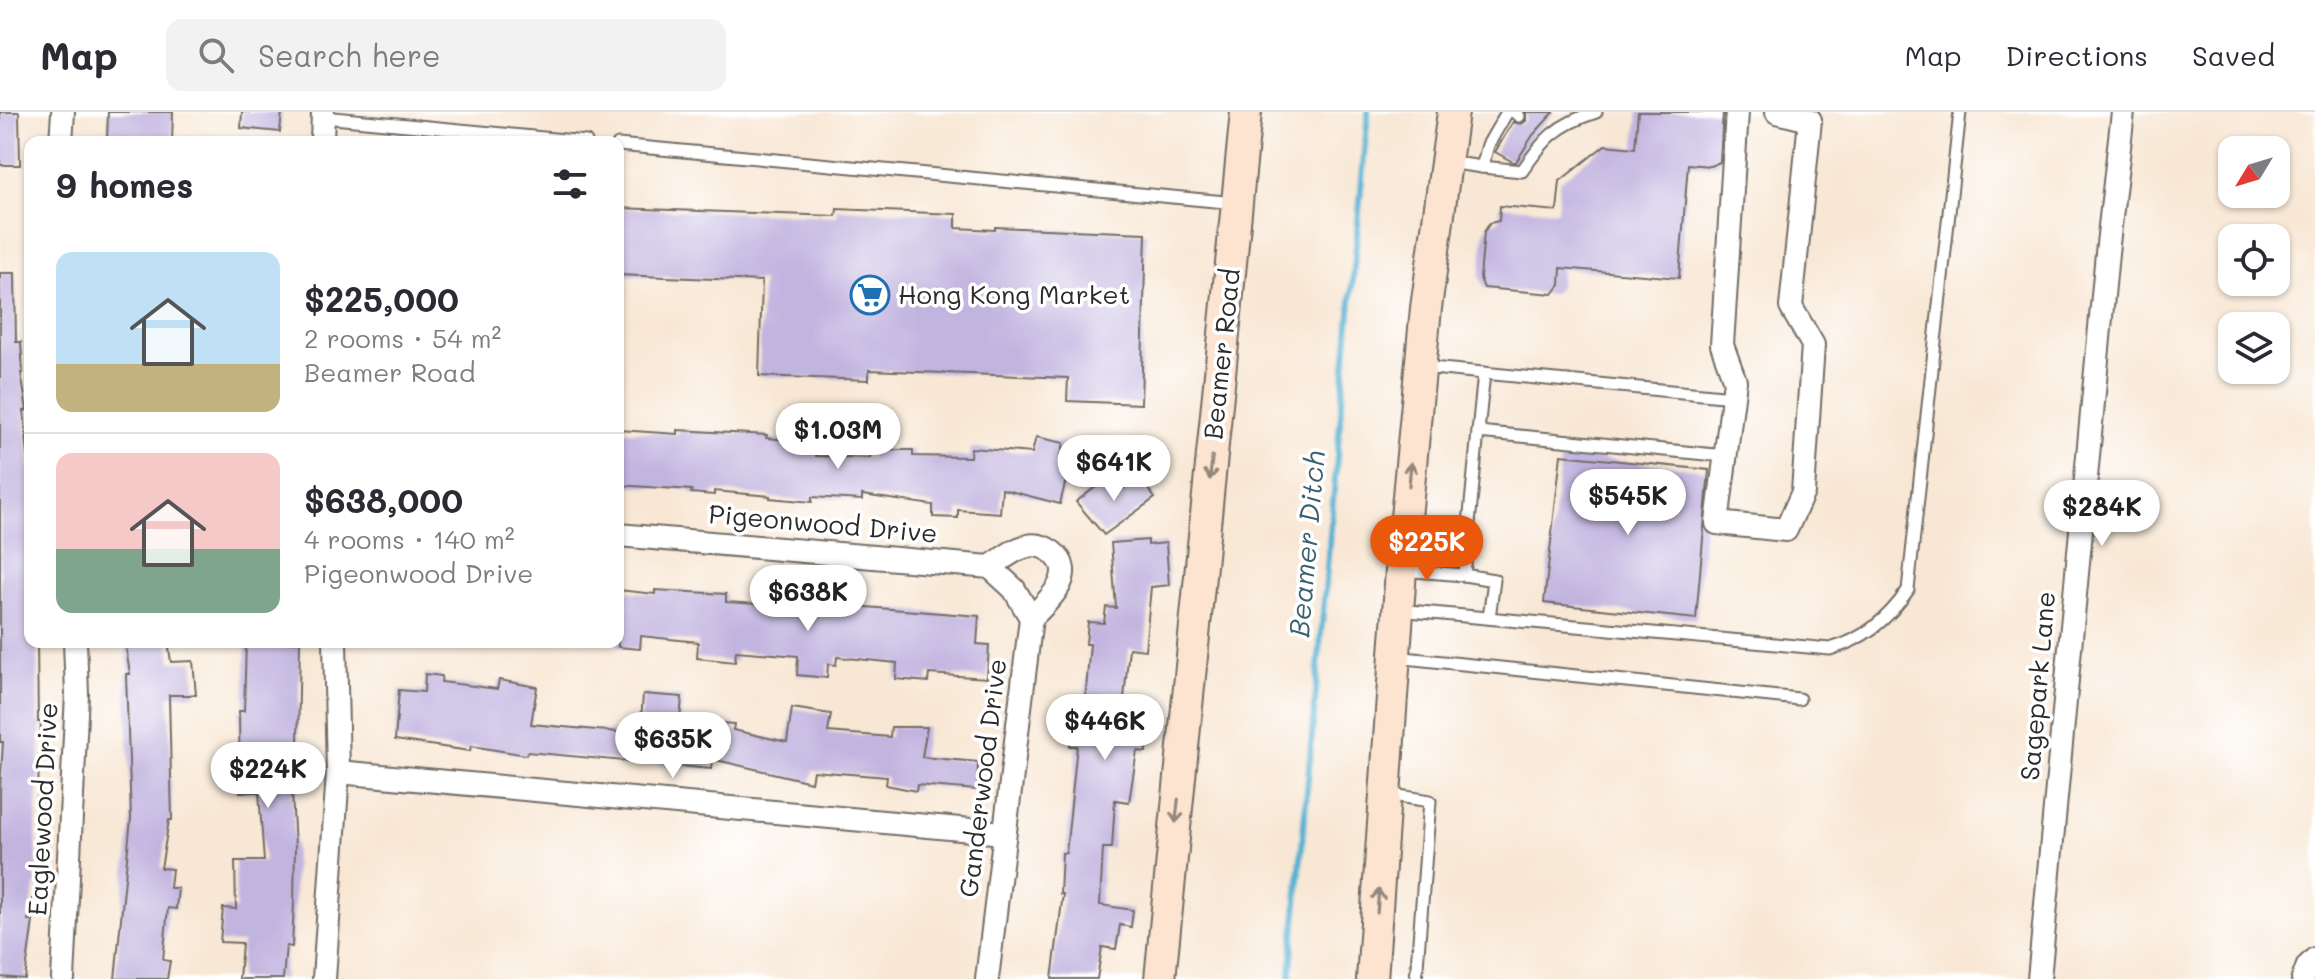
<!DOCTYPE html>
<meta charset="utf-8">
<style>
:root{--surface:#fff;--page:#f2f2f3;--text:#2b2b33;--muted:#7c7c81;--line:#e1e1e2;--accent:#ea580c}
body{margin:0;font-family:Mali,sans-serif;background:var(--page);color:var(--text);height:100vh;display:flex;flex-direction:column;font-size:30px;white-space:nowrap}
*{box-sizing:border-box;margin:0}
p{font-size:26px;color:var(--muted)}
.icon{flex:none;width:44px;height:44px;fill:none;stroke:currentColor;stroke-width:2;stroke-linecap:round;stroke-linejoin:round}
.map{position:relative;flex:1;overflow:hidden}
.details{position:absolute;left:24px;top:24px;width:600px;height:512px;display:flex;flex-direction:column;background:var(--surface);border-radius:16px;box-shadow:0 2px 6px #0004}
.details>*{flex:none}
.needle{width:52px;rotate:232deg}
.buttons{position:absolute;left:2218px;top:24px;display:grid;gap:16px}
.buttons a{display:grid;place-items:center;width:72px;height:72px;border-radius:16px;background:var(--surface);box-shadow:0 2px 6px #0004;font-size:40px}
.price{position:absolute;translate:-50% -68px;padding:0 18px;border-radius:28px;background:#fff;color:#222;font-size:26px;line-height:52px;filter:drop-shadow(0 2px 4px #0008)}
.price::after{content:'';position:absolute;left:50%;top:48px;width:24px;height:18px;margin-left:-12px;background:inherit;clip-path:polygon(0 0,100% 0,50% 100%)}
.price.current{background:var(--accent);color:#fff}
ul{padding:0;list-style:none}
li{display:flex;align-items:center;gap:24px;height:200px;padding:0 32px}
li+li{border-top:2px solid var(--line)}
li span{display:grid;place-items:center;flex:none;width:224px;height:160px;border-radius:16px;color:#555}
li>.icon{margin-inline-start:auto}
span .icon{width:96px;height:96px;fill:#fffc;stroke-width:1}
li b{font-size:34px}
h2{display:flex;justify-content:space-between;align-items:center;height:96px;padding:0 32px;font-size:34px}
header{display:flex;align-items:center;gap:48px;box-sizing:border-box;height:112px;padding:0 40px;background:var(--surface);border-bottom:2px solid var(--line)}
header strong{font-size:38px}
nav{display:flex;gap:44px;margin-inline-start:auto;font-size:28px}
.search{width:560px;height:72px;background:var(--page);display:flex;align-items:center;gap:20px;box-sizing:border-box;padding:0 28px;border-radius:16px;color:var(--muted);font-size:30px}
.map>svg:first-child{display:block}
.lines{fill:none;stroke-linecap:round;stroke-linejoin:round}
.stream{stroke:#54b1d2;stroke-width:6}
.building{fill:#c1b4df}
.lane-casing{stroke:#736d66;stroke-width:15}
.street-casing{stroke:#736d66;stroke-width:26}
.secondary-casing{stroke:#736d66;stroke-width:34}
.lane{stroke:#fff;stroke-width:11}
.street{stroke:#fff;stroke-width:22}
.secondary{stroke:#fde4d0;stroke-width:30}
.oneway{stroke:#94887e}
.labels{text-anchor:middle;stroke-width:7;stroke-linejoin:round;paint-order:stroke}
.poi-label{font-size:26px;fill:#2b2b2b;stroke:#fff;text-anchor:start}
.street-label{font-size:26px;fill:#2b2b2b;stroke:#fff}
.water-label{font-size:28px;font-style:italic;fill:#3b616e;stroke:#fff}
</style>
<header>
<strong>Map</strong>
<div class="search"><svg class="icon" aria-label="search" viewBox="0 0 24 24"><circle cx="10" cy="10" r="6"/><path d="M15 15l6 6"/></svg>Search here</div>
<nav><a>Map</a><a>Directions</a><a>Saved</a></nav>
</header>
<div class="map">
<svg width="2315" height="867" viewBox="0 0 2315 867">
<rect width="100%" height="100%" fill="#fff"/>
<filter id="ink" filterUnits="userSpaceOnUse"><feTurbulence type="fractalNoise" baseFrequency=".0125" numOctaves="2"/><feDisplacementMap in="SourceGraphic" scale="16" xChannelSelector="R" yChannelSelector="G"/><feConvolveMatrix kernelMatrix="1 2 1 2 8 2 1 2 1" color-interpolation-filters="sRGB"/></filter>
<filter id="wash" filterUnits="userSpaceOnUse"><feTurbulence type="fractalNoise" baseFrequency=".006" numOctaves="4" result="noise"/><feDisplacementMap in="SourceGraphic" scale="32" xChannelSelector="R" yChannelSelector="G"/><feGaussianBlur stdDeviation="1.8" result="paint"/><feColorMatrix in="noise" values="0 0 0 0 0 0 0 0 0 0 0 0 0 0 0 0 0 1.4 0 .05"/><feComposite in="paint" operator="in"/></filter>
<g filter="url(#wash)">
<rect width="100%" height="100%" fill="#f8e7d4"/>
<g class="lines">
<path class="stream" d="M 1290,867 L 1368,0"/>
</g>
<g id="blocks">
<g class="building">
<path d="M 0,0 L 19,0 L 20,53 L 0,53 Z"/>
<path d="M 108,0 L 173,0 L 172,30 L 107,30 Z"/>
<path d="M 242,0 L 282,0 L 280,20 L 241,16 Z"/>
<path d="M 1526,0 L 1554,0 L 1533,23 L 1516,50 L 1513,50 L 1495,40 L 1513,10 L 1521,12 L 1526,9 Z"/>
<path d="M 1638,0 L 1723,0 L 1720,50 L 1710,54 L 1688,52 L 1679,166 L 1561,156 L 1560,173 L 1553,182 L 1484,176 L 1480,166 L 1484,120 L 1490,111 L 1499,109 L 1500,94 L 1557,99 L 1560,69 L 1605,33 L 1635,36 Z"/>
<path d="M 618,96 L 836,104 L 837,97 L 956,102 L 956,116 L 995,118 L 995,115 L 1146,121 L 1141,292 L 1067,289 L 1068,266 L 869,258 L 869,268 L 759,264 L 762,169 L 618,163 Z"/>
<path d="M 0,161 L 15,161 L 16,230 L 21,230 L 23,261 L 21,261 L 27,298 L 24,299 L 30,365 L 30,530 L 37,530 L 38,610 L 41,610 L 36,721 L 38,763 L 28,808 L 33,809 L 25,867 L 0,865 L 0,678 L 3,630 L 0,630 Z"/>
<path d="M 618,318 L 678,322 L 678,318 L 767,323 L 766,326 L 817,331 L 816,344 L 870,346 L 871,338 L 913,338 L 913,344 L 970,345 L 971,336 L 1032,341 L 1036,325 L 1064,331 L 1061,345 L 1071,348 L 1060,392 L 1002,377 L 1000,401 L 958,398 L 958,406 L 933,405 L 933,393 L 862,383 L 862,388 L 812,385 L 812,390 L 770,386 L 770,384 L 714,379 L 714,383 L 691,381 L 692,378 L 618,373 Z"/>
<path d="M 1561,343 L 1709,358 L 1696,507 L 1544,491 Z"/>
<path d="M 1109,365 L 1120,379 L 1139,365 L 1155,386 L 1104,423 L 1076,390 Z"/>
<path d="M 1148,428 L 1148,433 L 1166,431 L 1169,473 L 1151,475 L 1145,538 L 1129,536 L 1123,597 L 1149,599 L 1146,640 L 1137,639 L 1129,690 L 1115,688 L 1112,736 L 1103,736 L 1100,793 L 1133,798 L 1131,815 L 1120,813 L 1116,837 L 1102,835 L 1097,867 L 1052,867 L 1063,782 L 1060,782 L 1062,741 L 1066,741 L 1077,634 L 1070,634 L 1072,612 L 1083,613 L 1090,532 L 1086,532 L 1088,510 L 1104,511 L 1106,495 L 1116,496 L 1111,431 Z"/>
<path d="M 618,478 L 655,482 L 655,478 L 726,482 L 726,490 L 802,495 L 803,490 L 979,504 L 977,532 L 989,533 L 987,566 L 929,562 L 928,570 L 896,567 L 897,551 L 837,545 L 836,553 L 828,552 L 827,566 L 797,563 L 798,544 L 736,539 L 735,550 L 697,546 L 698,530 L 641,524 L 640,537 L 618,535 Z"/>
<path d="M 125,530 L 168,530 L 171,550 L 193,549 L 196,583 L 169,583 L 172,708 L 169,708 L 161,756 L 172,757 L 170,776 L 178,776 L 176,797 L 168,796 L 163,848 L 170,849 L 167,867 L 115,867 L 131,706 L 126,562 L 130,562 Z"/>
<path d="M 246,530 L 300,530 L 297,680 L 292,680 L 295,735 L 294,790 L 292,835 L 286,834 L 283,867 L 239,867 L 242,831 L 220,830 L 223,796 L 236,797 L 235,749 L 264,749 L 259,680 L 240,680 L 239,599 L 244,599 Z"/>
<path d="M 425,562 L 442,564 L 441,570 L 497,577 L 499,568 L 537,575 L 531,612 L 640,622 L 643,582 L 682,585 L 680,608 L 734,612 L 733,618 L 787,630 L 792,596 L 831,602 L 828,620 L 890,625 L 891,615 L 927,615 L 922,645 L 978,650 L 977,678 L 917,673 L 916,679 L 886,673 L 887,665 L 813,659 L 811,670 L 712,647 L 711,657 L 527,640 L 526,643 L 471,634 L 470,639 L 395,628 L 399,578 L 424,580 Z"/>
</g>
</g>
</g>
<g filter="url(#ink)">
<use href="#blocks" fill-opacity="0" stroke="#736d66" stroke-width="2"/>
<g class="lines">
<defs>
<g id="lane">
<path d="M 1514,0 L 1519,4"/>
<path d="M 323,5 L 586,30"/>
<path d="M 618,33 L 1236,91"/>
<path d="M 1448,50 L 1482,55 L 1488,33 L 1507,0"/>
<path d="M 1482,55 L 1522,59 C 1545,26 1556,13 1596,0"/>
<path d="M 1421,255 L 1733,285"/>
<path d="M 1478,320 L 1484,261"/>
<path d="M 1401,458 L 1464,463 L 1478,320 L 1726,344"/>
<path d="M 1464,463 L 1494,468 L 1489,506"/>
<path d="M 1398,498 L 1830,537 C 1863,528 1889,506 1908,478 L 1960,0"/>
<path d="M 1395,545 L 1799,587"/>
<path d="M 1386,682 L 1430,689 L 1416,867"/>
</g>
<g id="street">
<path d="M 1737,0 L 1722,233 L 1735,269 L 1717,411 L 1786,418 L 1803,380 L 1813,233 L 1791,195 L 1810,8 L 1777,0"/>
<path d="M 61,30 L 63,0"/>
<path d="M 322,30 L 323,0"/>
<path d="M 618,423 L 990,455 L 1014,477 L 1031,506 L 987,867"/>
<path d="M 990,455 C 1001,448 1015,436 1028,434 C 1036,432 1045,435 1052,440 C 1080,462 1048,489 1031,506"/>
<path d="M 338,660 L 1004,721"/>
<path d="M 63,867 L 77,582 L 75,530"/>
<path d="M 324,867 L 338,660 L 335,530"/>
<path d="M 2039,867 L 2107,141 L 2123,0"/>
<path d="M 2303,867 L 2308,854 L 2315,847"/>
</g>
<g id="secondary">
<path d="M 1160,867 L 1246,0"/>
<path d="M 1372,867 L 1401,458 L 1426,196 L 1453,0"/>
</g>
</defs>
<use href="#lane" class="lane-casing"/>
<use href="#street" class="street-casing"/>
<use href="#secondary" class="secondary-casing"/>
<use href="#lane" class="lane"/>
<use href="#street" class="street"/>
<use href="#secondary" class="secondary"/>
</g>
<defs><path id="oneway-shaft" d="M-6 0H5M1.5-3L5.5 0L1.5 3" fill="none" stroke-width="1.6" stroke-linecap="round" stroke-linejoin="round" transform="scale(2)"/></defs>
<g class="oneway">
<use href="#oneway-shaft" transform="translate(1211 356) rotate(96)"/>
<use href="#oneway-shaft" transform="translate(1410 362) rotate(-85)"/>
<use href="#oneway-shaft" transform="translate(1177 699) rotate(96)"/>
<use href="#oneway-shaft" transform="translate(1378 789) rotate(-86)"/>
</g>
</g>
<defs>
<symbol id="supermarket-ring" viewBox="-11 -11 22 22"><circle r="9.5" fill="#fff" stroke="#1f6fb2" stroke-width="1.5"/><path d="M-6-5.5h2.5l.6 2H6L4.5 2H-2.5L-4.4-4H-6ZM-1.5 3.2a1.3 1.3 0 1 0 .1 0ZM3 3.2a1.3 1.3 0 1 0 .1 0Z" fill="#1f6fb2"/></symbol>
</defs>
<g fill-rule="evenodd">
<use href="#supermarket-ring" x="848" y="161" width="44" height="44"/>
</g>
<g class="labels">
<g class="poi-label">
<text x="898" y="192">Hong Kong Market</text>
</g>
<g class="street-label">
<text transform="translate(1222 242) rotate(-84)" y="9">Beamer Road</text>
<text transform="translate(823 412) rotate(5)" y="9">Pigeonwood Drive</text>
<text transform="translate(2038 574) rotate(-85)" y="9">Sagepark Lane</text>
<text transform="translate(983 666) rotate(-83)" y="9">Ganderwood Drive</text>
<text transform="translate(43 697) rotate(-87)" y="9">Eaglewood Drive</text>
</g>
<g class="water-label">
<text transform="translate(1307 432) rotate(-85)" y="10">Beamer Ditch</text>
</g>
</g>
</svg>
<div class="buttons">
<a><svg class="needle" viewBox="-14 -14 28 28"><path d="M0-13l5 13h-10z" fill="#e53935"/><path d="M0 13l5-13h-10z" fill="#7c7c81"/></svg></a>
<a><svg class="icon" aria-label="locate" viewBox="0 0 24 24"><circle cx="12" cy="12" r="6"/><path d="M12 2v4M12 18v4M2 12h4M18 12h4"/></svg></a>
<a><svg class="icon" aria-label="layers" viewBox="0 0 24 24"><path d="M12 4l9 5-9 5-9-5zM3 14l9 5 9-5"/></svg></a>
</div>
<b class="price" style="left:838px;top:359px">$1.03M</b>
<b class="price" style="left:1114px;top:391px">$641K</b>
<b class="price" style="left:1628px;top:425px">$545K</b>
<b class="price" style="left:2102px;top:436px">$284K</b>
<b class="price current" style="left:1427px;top:471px">$225K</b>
<b class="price" style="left:808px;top:521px">$638K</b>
<b class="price" style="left:1105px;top:650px">$446K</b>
<b class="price" style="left:673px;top:668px">$635K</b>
<b class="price" style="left:268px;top:698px">$224K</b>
<section class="details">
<h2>9 homes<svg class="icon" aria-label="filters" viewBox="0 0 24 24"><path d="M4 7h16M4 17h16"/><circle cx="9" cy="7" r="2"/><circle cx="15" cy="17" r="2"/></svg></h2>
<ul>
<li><span style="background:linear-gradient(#bfe0f5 70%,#c2b280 0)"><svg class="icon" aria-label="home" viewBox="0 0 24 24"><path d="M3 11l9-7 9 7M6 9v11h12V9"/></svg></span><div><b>$225,000</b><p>2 rooms · 54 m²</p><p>Beamer Road</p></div></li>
<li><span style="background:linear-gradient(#f6c9c9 60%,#7fa58c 0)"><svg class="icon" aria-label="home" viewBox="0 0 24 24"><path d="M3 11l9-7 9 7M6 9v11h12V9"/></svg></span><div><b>$638,000</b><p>4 rooms · 140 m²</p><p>Pigeonwood Drive</p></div></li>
</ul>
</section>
</div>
